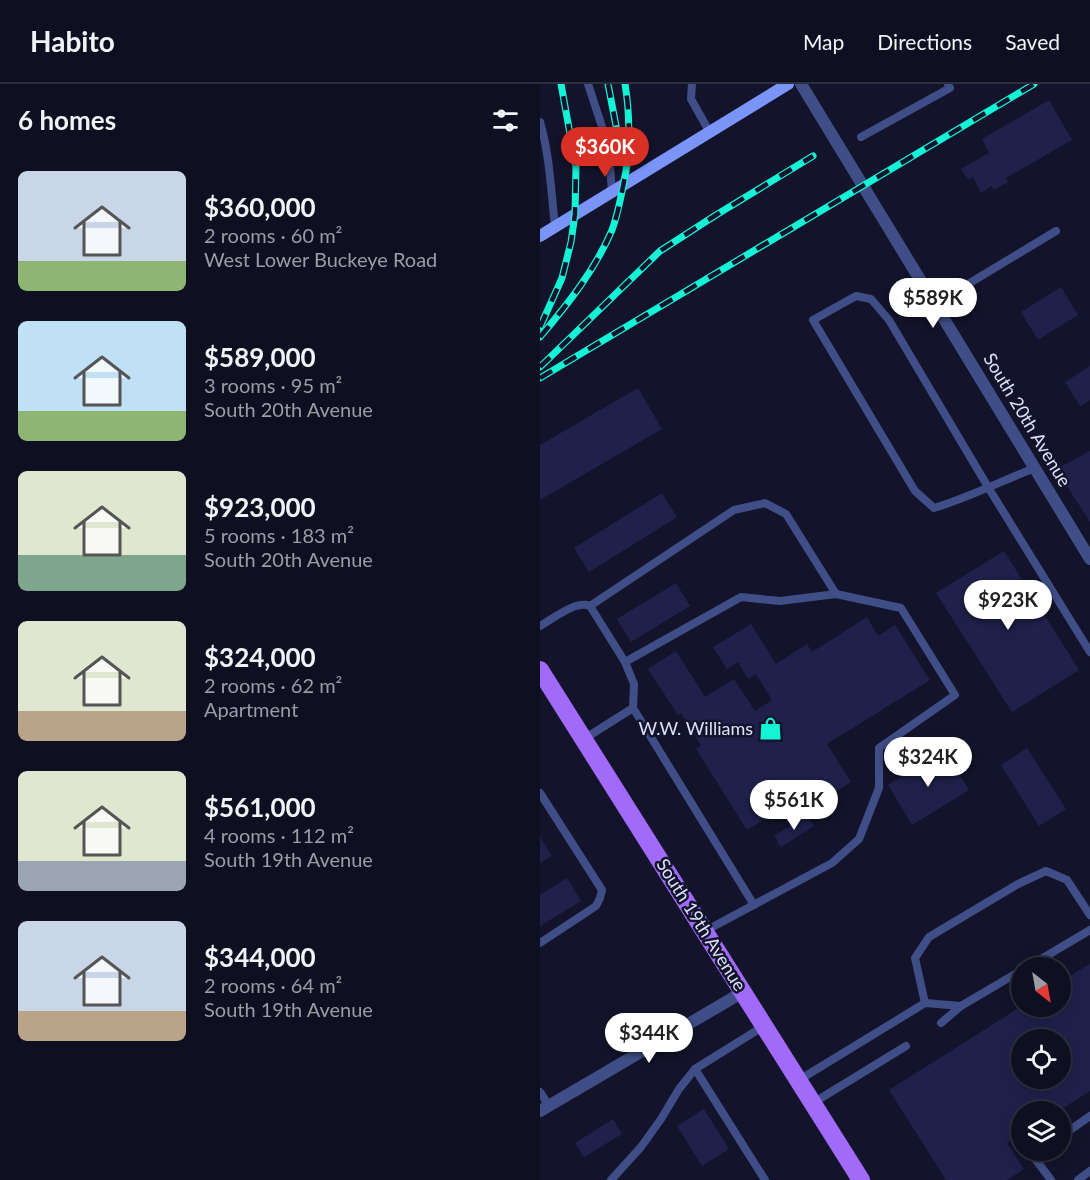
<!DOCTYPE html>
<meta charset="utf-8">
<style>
:root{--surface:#0e0f20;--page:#171829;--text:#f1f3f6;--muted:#9b9ca5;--line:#2e2f3e;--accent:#d93025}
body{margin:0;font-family:Lato,sans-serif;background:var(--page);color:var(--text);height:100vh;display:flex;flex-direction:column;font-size:22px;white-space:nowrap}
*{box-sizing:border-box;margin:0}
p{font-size:20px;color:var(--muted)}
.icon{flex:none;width:33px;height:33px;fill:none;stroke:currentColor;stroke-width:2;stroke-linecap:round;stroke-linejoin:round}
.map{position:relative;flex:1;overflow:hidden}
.side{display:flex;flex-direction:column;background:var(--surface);width:540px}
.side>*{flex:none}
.needle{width:39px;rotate:149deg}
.fabs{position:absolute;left:471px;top:873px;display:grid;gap:12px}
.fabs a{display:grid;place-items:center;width:60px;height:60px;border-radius:50%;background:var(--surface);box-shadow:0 3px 15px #0003,0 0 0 2px var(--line);font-size:30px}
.price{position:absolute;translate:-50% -51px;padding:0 14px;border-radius:21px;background:#fff;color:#222;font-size:20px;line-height:39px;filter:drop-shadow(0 2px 3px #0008)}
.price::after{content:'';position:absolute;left:50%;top:36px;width:18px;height:14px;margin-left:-9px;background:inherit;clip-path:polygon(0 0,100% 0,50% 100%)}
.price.current{background:var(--accent);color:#fff}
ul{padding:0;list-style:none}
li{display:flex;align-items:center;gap:18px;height:150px;padding:0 18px}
li span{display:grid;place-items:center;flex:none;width:168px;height:120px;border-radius:9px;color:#555}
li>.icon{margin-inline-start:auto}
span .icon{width:72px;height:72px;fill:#fffc;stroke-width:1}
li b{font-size:26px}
h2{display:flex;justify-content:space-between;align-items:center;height:72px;padding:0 18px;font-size:26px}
header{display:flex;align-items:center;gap:36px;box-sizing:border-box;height:84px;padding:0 30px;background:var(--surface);border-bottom:2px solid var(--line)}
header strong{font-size:28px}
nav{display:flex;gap:33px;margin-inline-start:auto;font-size:21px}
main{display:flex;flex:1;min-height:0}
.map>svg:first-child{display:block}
.building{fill:#1f214b;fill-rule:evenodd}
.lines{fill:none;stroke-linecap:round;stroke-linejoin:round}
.lane{stroke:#404e87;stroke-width:8}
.street{stroke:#404e87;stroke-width:12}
.secondary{stroke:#7a94f8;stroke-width:12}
.primary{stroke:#a26af8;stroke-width:18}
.rail-casing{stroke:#14f3d6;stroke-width:7}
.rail{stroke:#13142b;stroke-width:4.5;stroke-dasharray:14;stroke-linecap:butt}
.labels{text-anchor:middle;stroke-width:5;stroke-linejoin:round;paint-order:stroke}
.street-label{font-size:18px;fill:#dee1fd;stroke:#13142b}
.poi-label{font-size:18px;fill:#dee1fd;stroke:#13142b;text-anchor:end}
</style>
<header>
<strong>Habito</strong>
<nav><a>Map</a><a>Directions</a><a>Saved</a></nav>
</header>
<main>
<section class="side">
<h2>6 homes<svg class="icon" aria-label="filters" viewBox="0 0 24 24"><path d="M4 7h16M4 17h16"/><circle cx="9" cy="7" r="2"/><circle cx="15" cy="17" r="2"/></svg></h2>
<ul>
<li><span style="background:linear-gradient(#c9d6e8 75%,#8fb573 0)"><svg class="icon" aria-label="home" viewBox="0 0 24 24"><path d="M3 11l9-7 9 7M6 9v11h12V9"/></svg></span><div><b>$360,000</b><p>2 rooms · 60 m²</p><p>West Lower Buckeye Road</p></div></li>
<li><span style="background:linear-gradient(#bfe0f5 75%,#8fb573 0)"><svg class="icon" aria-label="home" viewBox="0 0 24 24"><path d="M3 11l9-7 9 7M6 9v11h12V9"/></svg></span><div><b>$589,000</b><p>3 rooms · 95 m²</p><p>South 20th Avenue</p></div></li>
<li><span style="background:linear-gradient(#dfe7d0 70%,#7fa58c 0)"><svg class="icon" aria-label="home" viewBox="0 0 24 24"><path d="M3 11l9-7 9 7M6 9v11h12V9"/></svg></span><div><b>$923,000</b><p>5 rooms · 183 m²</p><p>South 20th Avenue</p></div></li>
<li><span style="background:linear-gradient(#dfe7d0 75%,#b9a48a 0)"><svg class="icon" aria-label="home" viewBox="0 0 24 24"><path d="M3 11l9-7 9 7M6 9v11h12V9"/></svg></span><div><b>$324,000</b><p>2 rooms · 62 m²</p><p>Apartment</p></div></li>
<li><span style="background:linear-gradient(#dfe7d0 75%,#9aa5b1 0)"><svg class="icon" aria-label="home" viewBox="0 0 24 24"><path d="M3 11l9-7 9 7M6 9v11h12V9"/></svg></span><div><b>$561,000</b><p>4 rooms · 112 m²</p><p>South 19th Avenue</p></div></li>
<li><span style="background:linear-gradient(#c9d6e8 75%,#b9a48a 0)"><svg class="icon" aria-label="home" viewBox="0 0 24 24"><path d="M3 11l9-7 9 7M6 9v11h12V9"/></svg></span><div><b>$344,000</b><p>2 rooms · 64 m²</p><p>South 19th Avenue</p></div></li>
</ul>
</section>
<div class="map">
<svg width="550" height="1096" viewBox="0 0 550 1096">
<rect width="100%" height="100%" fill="#13142b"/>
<g class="building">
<path d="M 509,16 L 532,56 L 466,94 L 468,98 L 454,106 L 452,102 L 441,109 L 433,93 L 428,96 L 421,85 L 449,69 L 442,55 Z"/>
<path d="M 521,203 L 538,231 L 498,256 L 481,228 Z"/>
<path d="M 550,282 L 550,316 L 540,322 L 525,298 Z"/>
<path d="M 98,304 L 122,345 L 0,416 L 0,361 Z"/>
<path d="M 550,367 L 550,438 L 516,385 Z"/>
<path d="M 122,409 L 137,433 L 49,488 L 34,464 Z"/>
<path d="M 464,467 L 539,586 L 472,628 L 396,509 Z"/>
<path d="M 136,499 L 150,522 L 91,558 L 77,535 Z"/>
<path d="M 327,533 L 338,552 L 355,541 L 390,596 L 287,660 L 311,698 L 294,709 L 286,697 L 207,746 L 156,665 L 161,661 L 141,629 L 138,631 L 108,585 L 136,567 L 165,613 L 194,595 L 215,627 L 232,616 L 216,590 L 208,595 L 198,578 L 187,585 L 173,563 L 211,540 L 236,580 L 267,560 L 272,568 Z"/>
<path d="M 487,664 L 526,725 L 499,742 L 461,681 Z"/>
<path d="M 405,666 L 429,706 L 372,741 L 348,701 Z"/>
<path d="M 267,731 L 274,742 L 241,763 L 234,752 Z"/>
<path d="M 0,753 L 12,772 L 0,779 Z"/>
<path d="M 27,794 L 41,817 L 0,842 L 0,811 Z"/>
<path d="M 550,880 L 550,1007 L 517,1028 L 482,1028 L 482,1050 L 467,1059 L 484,1085 L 467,1096 L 406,1096 L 349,1006 L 482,922 L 520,922 L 520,898 ZM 482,956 L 520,956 L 520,994 L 482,994 Z"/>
<path d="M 164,1025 L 189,1065 L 162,1082 L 137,1042 Z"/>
<path d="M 73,1035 L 82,1050 L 44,1073 L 35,1059 Z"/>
</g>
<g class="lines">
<g class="lane">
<path d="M 48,0 L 68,61 L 72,107"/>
<path d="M 152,0 L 151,15 L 169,47"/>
<path d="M 0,38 C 10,72 11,108 15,142"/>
<path d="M 321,53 L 410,4 L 408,0"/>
<path d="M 395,220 L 516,147"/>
<path d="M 495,384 C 461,397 428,414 394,424 L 375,407 L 273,236 L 316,212 L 331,215 L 349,236 L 448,403 L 550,568"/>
<path d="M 50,522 L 194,426 L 225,419 L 246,430 L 296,510"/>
<path d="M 0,542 C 13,535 35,516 50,522 L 85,578"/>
<path d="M 93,624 L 214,821"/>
<path d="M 44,655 L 93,624 L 94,600 L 85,578 L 201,513 L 240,517 L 296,510 L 361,524 L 415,611 L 339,664 L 339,704 L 319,755 L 292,779 L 165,847"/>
<path d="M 0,709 L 62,806 L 60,814 L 56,822 L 0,859"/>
<path d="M 486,884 L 550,846"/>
<path d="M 385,919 L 375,874 L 389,853 L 478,800 L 506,787 L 527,796 L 550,831"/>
<path d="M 421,922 L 482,886"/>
<path d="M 224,942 L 155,985 L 225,1096"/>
<path d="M 259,996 L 385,919 L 421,922 L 401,939"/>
<path d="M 0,1008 L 9,1022"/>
<path d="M 273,1019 L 366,962"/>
<path d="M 520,1053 L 550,1032"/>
<path d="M 501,1066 L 497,1070 L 496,1076 L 511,1096"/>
<path d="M 71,1096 L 101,1063 L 121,1035 L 139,1005 L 155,985"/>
<path d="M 538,1096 L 550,1087"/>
</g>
<g class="street">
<path d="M 261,0 L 550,475"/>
<path d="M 0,1027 L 203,908"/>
</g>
<path class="secondary" d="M 0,152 L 248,0"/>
<path class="primary" d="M 0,586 L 321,1096"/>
<defs>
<g id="rail">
<path d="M 68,0 L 78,52"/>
<path d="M 0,243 L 22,194 L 31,158 L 35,130 L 36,83 L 21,0"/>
<path d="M 0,253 C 28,220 55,186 72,146 C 79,127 82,107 86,87 C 90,57 90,30 85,0"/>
<path d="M 0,283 L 120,167 L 176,131 L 273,72"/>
<path d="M 0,294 L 494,0"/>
</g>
</defs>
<use href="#rail" class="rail-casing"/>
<use href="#rail" class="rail"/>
</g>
<defs>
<symbol id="shop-bare" viewBox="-9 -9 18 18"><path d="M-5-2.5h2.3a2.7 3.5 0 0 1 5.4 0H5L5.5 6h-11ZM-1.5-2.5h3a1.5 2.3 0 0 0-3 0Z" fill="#14f3d6" stroke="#13142b" stroke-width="2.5" paint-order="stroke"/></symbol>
</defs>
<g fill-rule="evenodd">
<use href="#shop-bare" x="214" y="628" width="33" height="33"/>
</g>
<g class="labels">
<g class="street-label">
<text transform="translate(487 336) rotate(59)" y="6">South 20th Avenue</text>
<text transform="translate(161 841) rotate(58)" y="6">South 19th Avenue</text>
</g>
<g class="poi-label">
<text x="213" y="651">W.W. Williams</text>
</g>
</g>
</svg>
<div class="fabs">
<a><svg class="needle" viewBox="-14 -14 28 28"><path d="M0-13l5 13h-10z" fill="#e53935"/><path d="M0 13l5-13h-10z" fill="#9b9ca5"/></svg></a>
<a><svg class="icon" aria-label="locate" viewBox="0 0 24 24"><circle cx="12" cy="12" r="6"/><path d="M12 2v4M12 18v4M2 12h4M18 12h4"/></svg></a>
<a><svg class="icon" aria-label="layers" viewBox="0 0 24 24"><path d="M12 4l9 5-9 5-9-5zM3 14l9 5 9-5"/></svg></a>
</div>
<b class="price current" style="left:65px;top:94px">$360K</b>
<b class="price" style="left:393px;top:245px">$589K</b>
<b class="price" style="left:468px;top:547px">$923K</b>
<b class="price" style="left:388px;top:704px">$324K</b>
<b class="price" style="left:254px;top:747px">$561K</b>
<b class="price" style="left:109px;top:980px">$344K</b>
</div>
</main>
